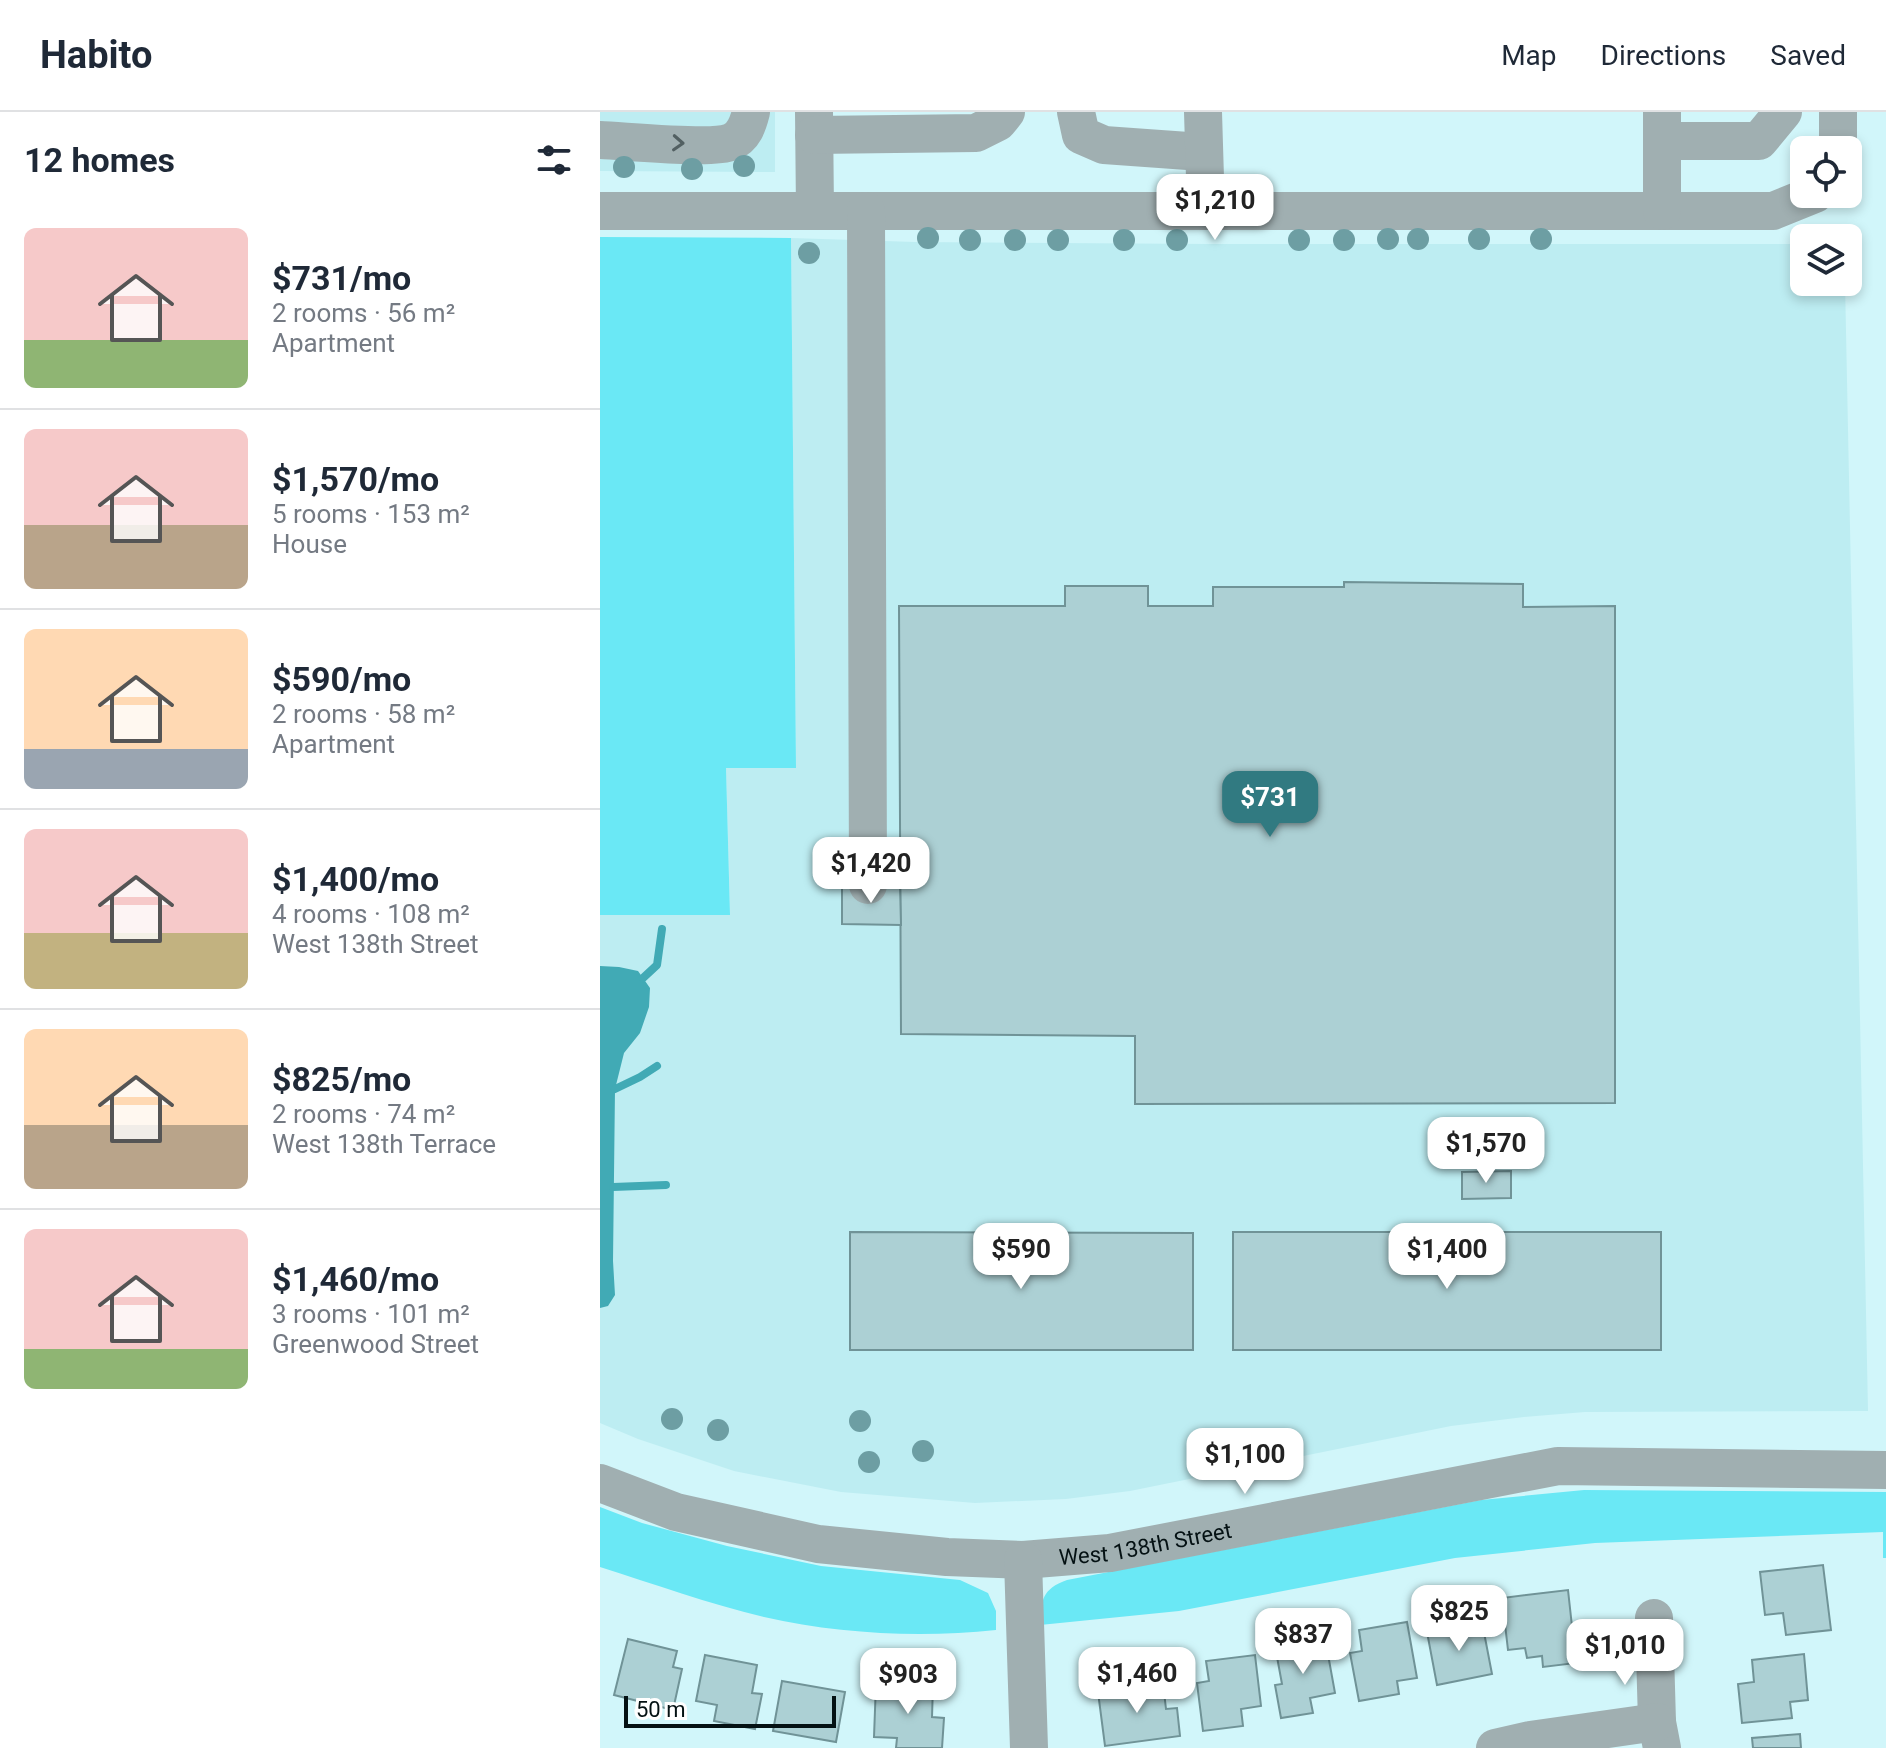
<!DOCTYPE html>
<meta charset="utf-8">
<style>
:root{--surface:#fff;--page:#f6f6f7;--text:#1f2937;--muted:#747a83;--line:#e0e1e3;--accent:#317a81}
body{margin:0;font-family:Roboto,sans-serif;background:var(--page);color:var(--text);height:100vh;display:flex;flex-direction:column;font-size:30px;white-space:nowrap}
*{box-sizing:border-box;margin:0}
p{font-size:26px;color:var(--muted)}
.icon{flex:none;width:44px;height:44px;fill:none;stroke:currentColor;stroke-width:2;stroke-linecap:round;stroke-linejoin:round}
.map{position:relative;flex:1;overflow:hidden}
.details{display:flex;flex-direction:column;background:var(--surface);width:600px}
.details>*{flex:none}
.fabs{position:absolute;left:1190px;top:24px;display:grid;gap:16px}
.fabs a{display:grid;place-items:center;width:72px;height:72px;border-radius:12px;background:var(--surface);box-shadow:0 4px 12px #0003;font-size:40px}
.scale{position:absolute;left:24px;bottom:20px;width:212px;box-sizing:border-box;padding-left:8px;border:4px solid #041113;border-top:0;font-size:22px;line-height:28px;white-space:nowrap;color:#041113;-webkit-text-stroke:6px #fff;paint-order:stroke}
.price{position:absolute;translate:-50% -68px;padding:0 18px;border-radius:16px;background:#fff;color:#222;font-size:26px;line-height:52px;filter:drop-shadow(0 2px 4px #0008)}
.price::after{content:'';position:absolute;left:50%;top:48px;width:24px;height:18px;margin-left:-12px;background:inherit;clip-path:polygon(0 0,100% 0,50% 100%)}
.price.active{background:var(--accent);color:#fff}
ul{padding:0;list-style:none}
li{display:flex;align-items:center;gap:24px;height:200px;padding:0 24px}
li+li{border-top:2px solid var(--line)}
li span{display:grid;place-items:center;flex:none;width:224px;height:160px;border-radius:12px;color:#555}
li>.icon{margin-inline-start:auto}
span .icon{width:96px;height:96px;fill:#fffc;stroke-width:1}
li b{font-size:34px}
h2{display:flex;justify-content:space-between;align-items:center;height:96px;padding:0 24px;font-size:34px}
header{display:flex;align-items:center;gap:48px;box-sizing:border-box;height:112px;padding:0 40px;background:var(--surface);border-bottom:2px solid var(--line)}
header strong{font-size:38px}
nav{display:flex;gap:44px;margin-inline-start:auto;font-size:28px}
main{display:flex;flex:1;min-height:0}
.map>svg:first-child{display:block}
.built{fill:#bdedf2}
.green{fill:#6ae8f5}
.water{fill:#41aab5}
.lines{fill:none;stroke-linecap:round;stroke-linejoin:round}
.stream{stroke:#41aab5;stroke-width:8}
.building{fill:#acd0d4;stroke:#709397;stroke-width:2}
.minor{stroke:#a0afb1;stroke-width:38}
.tree{fill:#6d9ea3}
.oneway{stroke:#526062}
.labels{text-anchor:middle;stroke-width:8;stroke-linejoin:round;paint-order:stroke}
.street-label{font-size:22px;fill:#041113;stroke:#fff}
</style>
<header>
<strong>Habito</strong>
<nav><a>Map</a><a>Directions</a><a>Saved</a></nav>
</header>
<main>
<section class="details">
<h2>12 homes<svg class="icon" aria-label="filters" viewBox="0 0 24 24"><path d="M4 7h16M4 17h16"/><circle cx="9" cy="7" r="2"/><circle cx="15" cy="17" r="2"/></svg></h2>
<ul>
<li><span style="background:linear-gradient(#f6c9c9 70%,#8fb573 0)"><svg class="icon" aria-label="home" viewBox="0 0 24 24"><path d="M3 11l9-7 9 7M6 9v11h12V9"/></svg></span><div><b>$731/mo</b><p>2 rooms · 56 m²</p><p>Apartment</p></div></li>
<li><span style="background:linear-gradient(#f6c9c9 60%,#b9a48a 0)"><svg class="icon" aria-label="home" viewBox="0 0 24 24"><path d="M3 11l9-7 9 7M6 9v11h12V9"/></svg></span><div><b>$1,570/mo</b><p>5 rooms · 153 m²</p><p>House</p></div></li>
<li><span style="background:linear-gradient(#ffd9b3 75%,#9aa5b1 0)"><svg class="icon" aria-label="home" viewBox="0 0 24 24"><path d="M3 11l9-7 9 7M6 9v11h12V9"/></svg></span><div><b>$590/mo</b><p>2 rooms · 58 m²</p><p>Apartment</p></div></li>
<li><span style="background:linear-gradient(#f6c9c9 65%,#c2b280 0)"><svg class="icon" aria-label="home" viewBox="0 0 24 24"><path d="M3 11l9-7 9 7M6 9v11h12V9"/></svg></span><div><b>$1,400/mo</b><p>4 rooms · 108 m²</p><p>West 138th Street</p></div></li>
<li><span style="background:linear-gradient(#ffd9b3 60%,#b9a48a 0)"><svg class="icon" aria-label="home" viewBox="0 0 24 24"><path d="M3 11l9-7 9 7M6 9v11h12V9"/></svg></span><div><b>$825/mo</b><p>2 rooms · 74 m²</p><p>West 138th Terrace</p></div></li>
<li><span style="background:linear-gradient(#f6c9c9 75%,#8fb573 0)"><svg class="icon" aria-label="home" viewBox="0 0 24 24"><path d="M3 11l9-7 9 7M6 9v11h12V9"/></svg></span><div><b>$1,460/mo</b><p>3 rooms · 101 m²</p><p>Greenwood Street</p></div></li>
</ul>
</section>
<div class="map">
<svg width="1286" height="1636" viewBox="0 0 1286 1636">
<rect width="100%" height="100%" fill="#d1f6fa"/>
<g class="built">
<path d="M 0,0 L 175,0 L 175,60 L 0,59 Z"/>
<path d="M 191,126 L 315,130 L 609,132 L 1204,132 L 1204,170 L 1245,170 L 1268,1299 L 985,1300 L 924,1305 L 851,1314 L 530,1379 L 466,1387 L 375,1391 L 241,1380 L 134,1359 L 38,1327 L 0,1311 L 0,803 L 130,803 L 126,656 L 196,655 Z"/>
</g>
<g class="green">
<path d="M 0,125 L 191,126 L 196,656 L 126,656 L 130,803 L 0,803 Z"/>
<path d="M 984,1378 L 1286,1380 L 1286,1446 L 1283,1446 L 1283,1420 L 995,1431 L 855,1446 L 579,1499 L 440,1513 C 441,1488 442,1477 467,1468 L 881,1388 Z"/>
<path d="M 0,1395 L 42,1411 L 127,1434 L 221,1454 L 360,1468 L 388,1481 L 396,1499 L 396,1518 C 320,1526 239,1522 164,1505 C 109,1492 54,1472 0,1455 Z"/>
</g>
<path class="water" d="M 0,854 L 19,855 L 38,859 L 50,876 L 49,895 L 40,921 L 24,941 L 15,977 L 13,1149 L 15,1183 L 8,1194 L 0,1196 Z"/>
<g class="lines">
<g class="stream">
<path d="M 43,866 L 57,853 L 62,817"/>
<path d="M 15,977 L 40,965 L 57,954"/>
<path d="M 13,1075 L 66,1073"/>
</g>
</g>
<g class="building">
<path d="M 744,470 L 923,472 L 923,495 L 1015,494 L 1015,991 L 535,992 L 535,924 L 301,922 L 299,494 L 465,494 L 465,474 L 548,474 L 548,494 L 613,494 L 613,475 L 744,475 Z"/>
<path d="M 242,773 L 300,773 L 301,813 L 242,812 Z"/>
<path d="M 911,1059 L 911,1086 L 862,1087 L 862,1060 Z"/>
<path d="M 250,1120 L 593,1121 L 593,1238 L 250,1238 Z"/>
<rect x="633" y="1120" width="428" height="118"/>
<path d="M 1223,1453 L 1231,1518 L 1186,1523 L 1183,1501 L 1165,1503 L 1160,1460 Z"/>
<path d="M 968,1478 L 976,1551 L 943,1555 L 942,1544 L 927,1546 L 925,1536 L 908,1538 L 902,1486 Z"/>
<path d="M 807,1510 L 817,1566 L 797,1569 L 799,1582 L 759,1589 L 750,1541 L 762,1539 L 759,1518 Z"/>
<path d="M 882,1510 L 892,1562 L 837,1573 L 827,1520 Z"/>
<path d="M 725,1526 L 735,1581 L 710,1586 L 713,1601 L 681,1606 L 675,1573 L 682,1572 L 675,1534 Z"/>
<path d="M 28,1527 L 77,1539 L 73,1555 L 82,1557 L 73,1598 L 14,1583 Z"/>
<path d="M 1204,1542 L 1208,1588 L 1190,1590 L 1192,1606 L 1142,1611 L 1138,1572 L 1154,1570 L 1152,1548 Z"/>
<path d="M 105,1543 L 157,1553 L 152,1581 L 162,1582 L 155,1617 L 114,1609 L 117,1593 L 96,1589 Z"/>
<path d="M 655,1543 L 661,1594 L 641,1597 L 643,1614 L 603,1619 L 597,1571 L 609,1569 L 606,1549 Z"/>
<path d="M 182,1569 L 245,1580 L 236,1630 L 173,1619 Z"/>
<path d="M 276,1571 L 333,1573 L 332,1605 L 344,1606 L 342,1636 L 296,1636 L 297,1626 L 274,1625 Z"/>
<path d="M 563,1571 L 566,1597 L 577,1596 L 580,1624 L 505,1634 L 498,1580 Z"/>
<path d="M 1200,1622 L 1201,1636 L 1153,1636 L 1152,1626 Z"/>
</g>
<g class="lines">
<g class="minor">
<path d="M 214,0 L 215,99"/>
<path d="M 476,0 L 481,23 L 504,33 L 602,40"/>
<path d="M 603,0 L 606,99"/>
<path d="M 1238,0 L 1238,38"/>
<path d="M 214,23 L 376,21 L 398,10 L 406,0"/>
<path d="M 0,28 C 26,29 112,38 131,30 C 144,25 148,12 151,0"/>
<path d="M 1062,29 L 1159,29 L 1183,0"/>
<path d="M 0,99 L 1173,99 L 1215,82"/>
<path d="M 266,99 L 268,773"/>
<path d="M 1062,99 L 1062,0"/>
<path id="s1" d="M 0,1371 L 76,1400 L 218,1432 L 347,1445 L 423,1448 L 510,1441 L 958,1354 L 1286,1358"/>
<path d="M 423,1448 L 429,1636"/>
<path d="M 1054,1506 L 1057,1610 L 1062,1636"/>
<path d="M 895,1636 L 930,1628 L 1057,1610"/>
</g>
</g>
<g class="tree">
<circle cx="144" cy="54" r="11"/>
<circle cx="24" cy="55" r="11"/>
<circle cx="92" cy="57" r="11"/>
<circle cx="328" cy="126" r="11"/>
<circle cx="788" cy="127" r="11"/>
<circle cx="818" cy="127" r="11"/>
<circle cx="879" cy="127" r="11"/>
<circle cx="941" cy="127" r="11"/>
<circle cx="370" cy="128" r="11"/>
<circle cx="415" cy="128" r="11"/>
<circle cx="458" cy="128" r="11"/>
<circle cx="524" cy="128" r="11"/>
<circle cx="577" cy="128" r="11"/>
<circle cx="699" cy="128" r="11"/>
<circle cx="744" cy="128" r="11"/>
<circle cx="209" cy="141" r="11"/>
<circle cx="72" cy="1307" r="11"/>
<circle cx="260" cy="1309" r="11"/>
<circle cx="118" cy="1318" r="11"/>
<circle cx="323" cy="1339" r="11"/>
<circle cx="269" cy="1350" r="11"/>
</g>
<defs><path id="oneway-chevron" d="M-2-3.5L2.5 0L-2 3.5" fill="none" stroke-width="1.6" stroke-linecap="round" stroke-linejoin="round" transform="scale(2)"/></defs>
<use class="oneway" href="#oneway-chevron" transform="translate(78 31) rotate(3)"/>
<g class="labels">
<g class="street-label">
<text dy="8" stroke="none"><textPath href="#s1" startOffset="556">West 138th Street</textPath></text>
</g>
</g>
</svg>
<div class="fabs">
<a><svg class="icon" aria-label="locate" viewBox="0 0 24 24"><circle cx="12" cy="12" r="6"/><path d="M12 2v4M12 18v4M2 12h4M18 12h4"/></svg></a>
<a><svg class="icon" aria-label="layers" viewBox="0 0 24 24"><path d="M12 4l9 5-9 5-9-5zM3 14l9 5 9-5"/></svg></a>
</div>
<div class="scale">50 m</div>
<b class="price" style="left:615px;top:130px">$1,210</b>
<b class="price active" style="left:670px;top:727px">$731</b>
<b class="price" style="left:271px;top:793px">$1,420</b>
<b class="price" style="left:886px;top:1073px">$1,570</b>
<b class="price" style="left:421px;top:1179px">$590</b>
<b class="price" style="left:847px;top:1179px">$1,400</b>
<b class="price" style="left:645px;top:1384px">$1,100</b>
<b class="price" style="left:859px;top:1541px">$825</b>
<b class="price" style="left:703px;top:1564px">$837</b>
<b class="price" style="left:1025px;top:1575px">$1,010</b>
<b class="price" style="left:537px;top:1603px">$1,460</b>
<b class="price" style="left:308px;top:1604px">$903</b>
</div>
</main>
